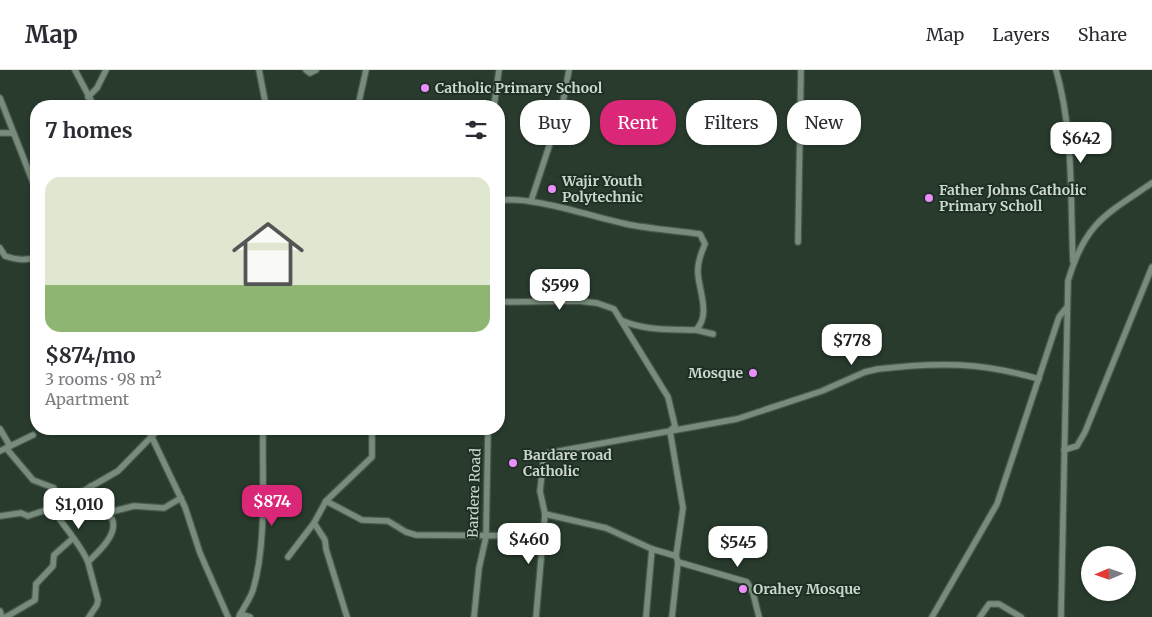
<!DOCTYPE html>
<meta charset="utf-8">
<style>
:root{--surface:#fff;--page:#f7f7f7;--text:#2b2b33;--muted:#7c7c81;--line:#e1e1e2;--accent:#db2777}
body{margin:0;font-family:Merriweather,serif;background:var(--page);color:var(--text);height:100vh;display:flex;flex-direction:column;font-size:19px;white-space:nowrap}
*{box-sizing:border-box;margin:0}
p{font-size:16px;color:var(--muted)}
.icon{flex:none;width:28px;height:28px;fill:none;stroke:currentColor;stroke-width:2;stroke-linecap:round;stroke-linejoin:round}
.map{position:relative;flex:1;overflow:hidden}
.drawer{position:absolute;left:30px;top:30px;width:475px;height:335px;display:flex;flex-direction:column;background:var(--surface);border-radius:20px;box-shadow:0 1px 4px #0004}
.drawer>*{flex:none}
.guide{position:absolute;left:520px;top:30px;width:475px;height:45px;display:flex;gap:10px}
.needle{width:32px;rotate:268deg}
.controls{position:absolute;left:1081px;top:476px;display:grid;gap:10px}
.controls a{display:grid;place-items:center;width:55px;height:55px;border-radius:50%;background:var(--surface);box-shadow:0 1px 4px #0004;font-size:25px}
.price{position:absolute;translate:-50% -42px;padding:0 11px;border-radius:10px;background:#fff;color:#222;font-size:16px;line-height:32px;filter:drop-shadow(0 1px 2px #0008)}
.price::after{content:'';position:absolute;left:50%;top:30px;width:15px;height:11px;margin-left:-8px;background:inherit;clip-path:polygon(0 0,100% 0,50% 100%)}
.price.active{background:var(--accent);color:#fff}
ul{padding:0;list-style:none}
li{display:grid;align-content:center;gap:10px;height:265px;padding:0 15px}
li+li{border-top:1px solid var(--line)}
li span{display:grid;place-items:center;height:155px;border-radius:15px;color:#555}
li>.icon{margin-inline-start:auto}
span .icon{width:90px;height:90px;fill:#fffc;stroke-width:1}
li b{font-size:21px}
h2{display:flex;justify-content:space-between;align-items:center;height:60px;padding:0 15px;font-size:21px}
.chip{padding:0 18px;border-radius:20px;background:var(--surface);box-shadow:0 1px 4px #0004;font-size:18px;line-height:45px}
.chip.active{background:var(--accent);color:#fff}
header{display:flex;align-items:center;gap:30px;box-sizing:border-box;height:70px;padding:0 25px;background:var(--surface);border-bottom:1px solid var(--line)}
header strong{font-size:24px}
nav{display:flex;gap:28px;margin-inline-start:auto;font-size:18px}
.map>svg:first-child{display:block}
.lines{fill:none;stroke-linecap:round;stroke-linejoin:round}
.minor-casing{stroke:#48584c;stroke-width:8}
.minor{stroke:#778c7c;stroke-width:5.5}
.poi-dot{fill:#eb8dfc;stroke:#1e3023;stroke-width:2}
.labels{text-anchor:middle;stroke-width:4;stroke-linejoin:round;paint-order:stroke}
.poi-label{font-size:14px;font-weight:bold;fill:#cbd6ce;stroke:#1e3023;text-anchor:start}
.street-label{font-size:14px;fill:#cbd6ce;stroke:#1e3023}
</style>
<header>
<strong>Map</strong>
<nav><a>Map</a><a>Layers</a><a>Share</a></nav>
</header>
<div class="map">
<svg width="1152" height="547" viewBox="0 0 1152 547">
<rect width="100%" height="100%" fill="#283b2d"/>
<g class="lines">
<defs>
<g id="minor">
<path d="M 75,0 L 94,36"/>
<path d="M 259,0 L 266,36"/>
<path d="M 306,0 L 310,3 L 316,0"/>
<path d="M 1056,0 C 1074,62 1070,127 1073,191"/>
<path d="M 88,27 L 97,18 L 106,0"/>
<path d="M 0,28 L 36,120"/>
<path d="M 358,36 L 366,0"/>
<path d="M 494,36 L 499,0"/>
<path d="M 0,63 L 13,63"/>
<path d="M 499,131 C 527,124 599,149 631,155 C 654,159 677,161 700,164 L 705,174 C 701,183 697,194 698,204 C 699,221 711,245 696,260 C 672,259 646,261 623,251"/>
<path d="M 531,131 L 562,37 L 569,0"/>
<path d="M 798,172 L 801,0"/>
<path d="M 0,178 L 5,186 C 17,190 25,191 36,187"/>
<path d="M 499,232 L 578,231 L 597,233 L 614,239 L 668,327 L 675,356 L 671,360"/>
<path d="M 696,260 L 713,264"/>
<path d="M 0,359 L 10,376"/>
<path d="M 148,359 L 185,437 L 200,483 L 228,547"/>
<path d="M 670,361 L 683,438 L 676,486 L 678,492 L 672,547"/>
<path d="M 6,378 L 33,410 L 54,418 L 58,430"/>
<path d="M 1064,380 L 1077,376 L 1085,362 L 1152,197"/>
<path d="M 0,381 L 33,365"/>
<path d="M 326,431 L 362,450 L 388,451 L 406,462 L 416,465 L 542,466"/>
<path d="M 52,438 C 63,456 80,473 88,492"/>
<path d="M 106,443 L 134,436 L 164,438 L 181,428"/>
<path d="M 545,444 L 606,458 L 652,479 L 676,486"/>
<path d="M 0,446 L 21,443 L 28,446 L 52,438 L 58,430 L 85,420 L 118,401 L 159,359"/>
<path d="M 314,453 L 325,470 L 326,479 L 347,547"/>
<path d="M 288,487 L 314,453 L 326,431 L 372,387 L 372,359"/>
<path d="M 678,492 L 747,512 L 753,523 L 759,547"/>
<path d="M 0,541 L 2,547"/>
<path d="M 240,544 L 250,547"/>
<path d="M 6,547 L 35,530 L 36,514 L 53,496 L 54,485 L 72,469"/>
<path d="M 89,547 L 97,535 L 98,530 L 88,492 C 97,483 119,464 112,449 C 111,447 108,446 106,444 C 99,435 94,427 91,416"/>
<path d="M 239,547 C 243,538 250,529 253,520 C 267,473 262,408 263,359"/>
<path d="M 474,547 L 479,498 L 486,467 L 488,359"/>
<path d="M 536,547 L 545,444 L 540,421 L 544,386 L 548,383 L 737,349 L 822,321 L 865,302 L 878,299 C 938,292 980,292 1039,309"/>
<path d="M 646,547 L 652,479"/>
<path d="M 932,547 L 997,434 L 1059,247 L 1067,237"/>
<path d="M 980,547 L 989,534 L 999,534 L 1021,547"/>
<path d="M 1061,547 L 1068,211 C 1085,153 1105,145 1152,113"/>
</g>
</defs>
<use href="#minor" class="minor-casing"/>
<use href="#minor" class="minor"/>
</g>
<g class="poi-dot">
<circle cx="425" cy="18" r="5"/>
<circle cx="552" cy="119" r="5"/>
<circle cx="929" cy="128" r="5"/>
<circle cx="753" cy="303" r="5"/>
<circle cx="513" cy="393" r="5"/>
<circle cx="743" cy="519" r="5"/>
</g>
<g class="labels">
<g class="poi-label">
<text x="435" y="23">Catholic Primary School</text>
<text x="562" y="116">Wajir Youth<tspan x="562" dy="16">Polytechnic</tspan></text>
<text x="939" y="125">Father Johns Catholic<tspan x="939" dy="16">Primary Scholl</tspan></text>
<text x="743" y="308" text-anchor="end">Mosque</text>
<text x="523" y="390">Bardare road<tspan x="523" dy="16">Catholic</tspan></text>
<text x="753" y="524">Orahey Mosque</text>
</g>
<g class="street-label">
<text transform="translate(474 423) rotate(-88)" y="5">Bardere Road</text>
</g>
</g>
</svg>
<div class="controls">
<a><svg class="needle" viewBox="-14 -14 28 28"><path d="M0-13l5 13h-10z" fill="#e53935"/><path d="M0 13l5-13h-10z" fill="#7c7c81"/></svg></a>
</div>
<b class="price" style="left:1081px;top:94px">$642</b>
<b class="price" style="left:560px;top:241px">$599</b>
<b class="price" style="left:852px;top:296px">$778</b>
<b class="price active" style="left:272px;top:457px">$874</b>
<b class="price" style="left:79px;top:460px">$1,010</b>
<b class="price" style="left:529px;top:495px">$460</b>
<b class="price" style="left:738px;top:498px">$545</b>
<div class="guide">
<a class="chip">Buy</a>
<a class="chip active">Rent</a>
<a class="chip">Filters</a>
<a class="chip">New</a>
</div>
<section class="drawer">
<h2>7 homes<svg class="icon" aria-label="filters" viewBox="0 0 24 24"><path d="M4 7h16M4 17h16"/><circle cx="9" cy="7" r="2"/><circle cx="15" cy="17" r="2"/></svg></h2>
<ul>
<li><span style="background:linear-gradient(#dfe7d0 70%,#8fb573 0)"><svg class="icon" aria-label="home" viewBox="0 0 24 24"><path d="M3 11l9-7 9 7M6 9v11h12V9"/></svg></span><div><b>$874/mo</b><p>3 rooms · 98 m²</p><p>Apartment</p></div></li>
</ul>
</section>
</div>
